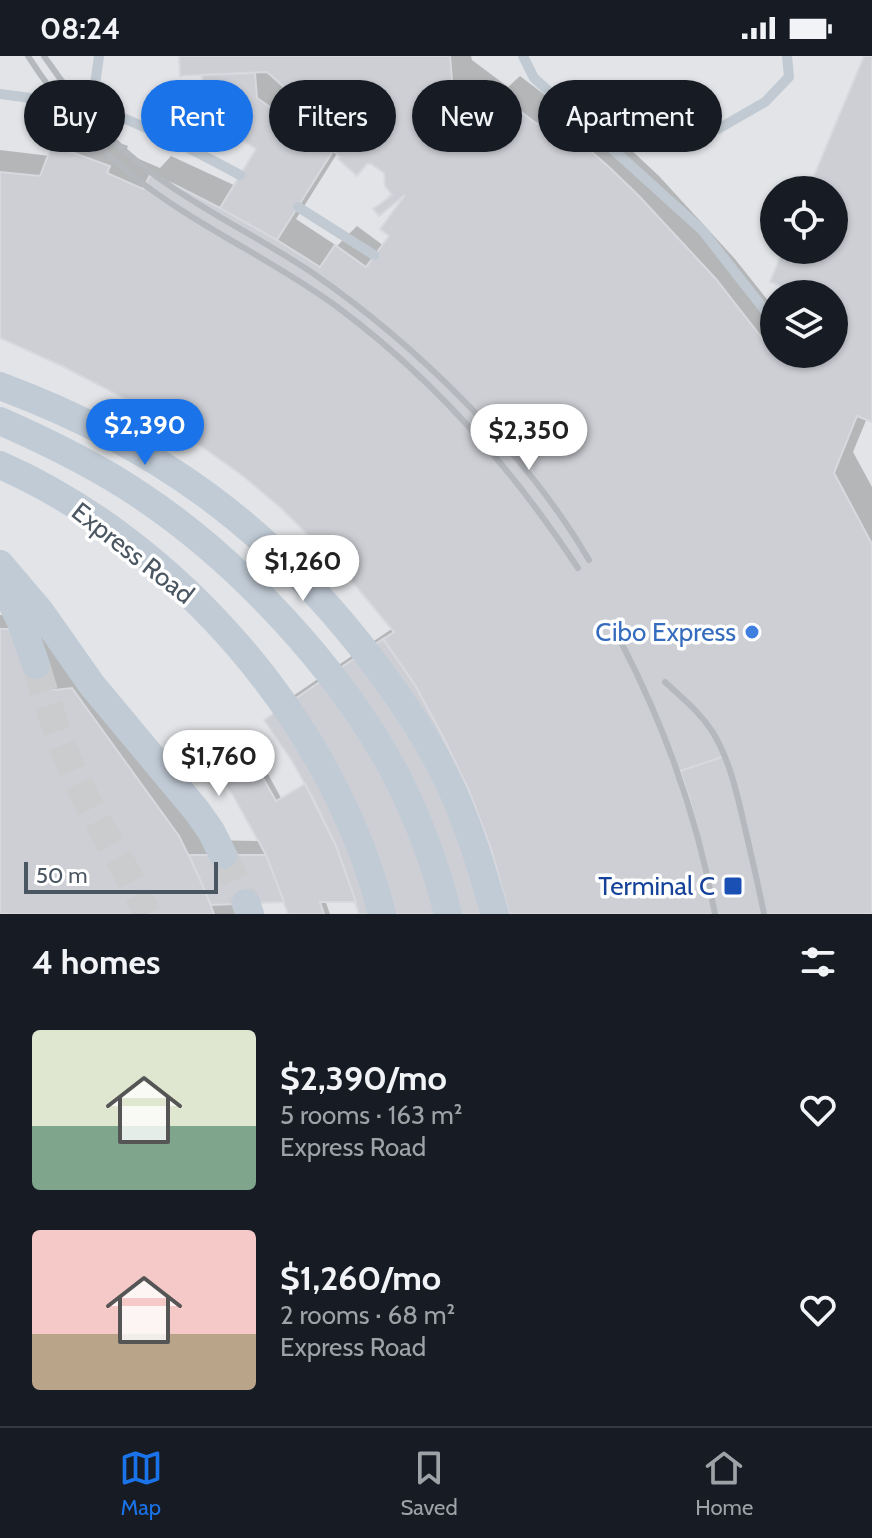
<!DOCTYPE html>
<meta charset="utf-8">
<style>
:root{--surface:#171b24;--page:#20242c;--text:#f1f3f6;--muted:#9ea1a6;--line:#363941;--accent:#1a73e8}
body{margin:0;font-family:Cabin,sans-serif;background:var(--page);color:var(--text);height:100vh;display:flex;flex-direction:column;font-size:30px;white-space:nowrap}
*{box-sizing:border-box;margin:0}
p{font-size:26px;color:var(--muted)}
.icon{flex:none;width:44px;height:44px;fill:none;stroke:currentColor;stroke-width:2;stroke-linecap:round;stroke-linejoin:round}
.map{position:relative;height:858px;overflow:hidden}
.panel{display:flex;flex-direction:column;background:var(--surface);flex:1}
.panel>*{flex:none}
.top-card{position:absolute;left:24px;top:24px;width:824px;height:72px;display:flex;gap:16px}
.tools{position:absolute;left:760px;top:120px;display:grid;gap:16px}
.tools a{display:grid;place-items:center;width:88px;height:88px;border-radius:50%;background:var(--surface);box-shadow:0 2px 6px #0004;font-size:40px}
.scale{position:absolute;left:24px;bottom:20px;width:194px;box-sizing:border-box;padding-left:8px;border:4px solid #4a5661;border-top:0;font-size:22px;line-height:28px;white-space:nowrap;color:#4a5661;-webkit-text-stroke:6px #fff;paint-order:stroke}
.price{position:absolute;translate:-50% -68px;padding:0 18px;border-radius:28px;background:#fff;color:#222;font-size:26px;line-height:52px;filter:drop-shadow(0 2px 4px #0008)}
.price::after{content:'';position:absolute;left:50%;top:48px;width:24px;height:18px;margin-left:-12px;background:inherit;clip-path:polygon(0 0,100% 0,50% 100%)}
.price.selected{background:var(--accent);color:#fff}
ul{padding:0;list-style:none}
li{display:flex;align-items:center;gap:24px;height:200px;padding:0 32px}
li span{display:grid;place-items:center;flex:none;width:224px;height:160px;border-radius:8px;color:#555}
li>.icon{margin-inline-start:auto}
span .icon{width:96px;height:96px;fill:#fffc;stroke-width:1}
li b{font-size:34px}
h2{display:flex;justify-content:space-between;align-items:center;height:96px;padding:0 32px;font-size:34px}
.chip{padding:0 28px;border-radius:36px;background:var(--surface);box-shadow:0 2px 6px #0004;font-size:28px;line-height:72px}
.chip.selected{background:var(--accent);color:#fff}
.status{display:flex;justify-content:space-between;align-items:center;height:56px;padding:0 40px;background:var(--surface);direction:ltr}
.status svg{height:22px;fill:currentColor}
.dock{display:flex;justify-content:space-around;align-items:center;height:112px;border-top:2px solid var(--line);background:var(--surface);font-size:22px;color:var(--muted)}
.dock a{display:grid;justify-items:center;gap:4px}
.dock .selected{color:var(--accent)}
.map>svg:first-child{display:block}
.airport{fill:#e2e4e7;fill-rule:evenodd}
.shadow{fill:#0003;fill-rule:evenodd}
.building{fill:#cdcfd5;stroke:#d7d9de;stroke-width:2}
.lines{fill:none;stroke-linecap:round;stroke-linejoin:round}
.secondary-tunnel{stroke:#caccce;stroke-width:28;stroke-dasharray:28 14;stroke-linecap:butt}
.lane{stroke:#c1cad2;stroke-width:10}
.secondary{stroke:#c1cbd6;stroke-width:28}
.rail{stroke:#b5b8bd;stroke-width:6}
.shop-dot{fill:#3f7fe0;stroke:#fff;stroke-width:3}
.transit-dot{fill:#1a4fb4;stroke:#fff;stroke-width:3}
.labels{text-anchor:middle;stroke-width:7;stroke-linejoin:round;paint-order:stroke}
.street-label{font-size:26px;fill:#4a5661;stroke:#fff}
.shop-label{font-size:26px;fill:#366cbe;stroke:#fff;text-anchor:end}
.transit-label{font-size:26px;fill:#164399;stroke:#fff;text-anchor:end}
</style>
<div class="status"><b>08:24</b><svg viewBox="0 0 49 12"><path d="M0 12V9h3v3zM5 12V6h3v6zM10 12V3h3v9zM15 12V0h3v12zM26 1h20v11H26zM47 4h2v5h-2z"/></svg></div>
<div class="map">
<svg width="872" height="858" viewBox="0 0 872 858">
<rect width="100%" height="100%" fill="#f5f3f3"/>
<path class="airport" d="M 0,0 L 872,0 L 872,858 L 0,858 ZM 774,134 L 834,134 L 834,194 L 774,194 ZM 774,238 L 834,238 L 834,298 L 774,298 Z"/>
<path class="shadow" d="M 181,0 L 471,0 L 472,4 L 508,31 L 520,20 L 558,49 L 568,39 L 599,64 L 659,120 L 735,203 L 774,252 L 774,298 L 834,298 L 834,238 L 792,238 L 794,234 L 785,194 L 834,194 L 834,134 L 810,134 L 866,0 L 872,0 L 872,364 L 867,362 L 853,396 L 872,431 L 872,858 L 362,858 L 357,844 L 325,844 L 330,858 L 289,858 L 286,844 L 231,846 L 235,858 L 0,858 L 0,559 L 26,558 L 204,784 L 260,785 L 218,702 L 242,684 L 268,718 L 281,742 L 307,727 L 287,644 L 393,572 L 342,510 L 284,452 L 224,403 L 163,361 L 65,310 L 0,280 L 0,94 L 50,100 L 53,90 L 73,70 L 128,90 L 125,97 L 160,112 L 171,100 L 236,130 L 259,93 L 207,60 L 204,17 ZM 338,96 L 372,106 L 386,116 L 393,136 L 376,153 L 411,134 L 384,190 L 357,170 L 337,190 L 296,163 Z"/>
<g class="building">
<path d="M 179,0 L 450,0 L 452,24 L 488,51 L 498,38 L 537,68 L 547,57 L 609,111 L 639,140 L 716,223 L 769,291 L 774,278 L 774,298 L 834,298 L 834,238 L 790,238 L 792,235 L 770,226 L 783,194 L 834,194 L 834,134 L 808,134 L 864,0 L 872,0 L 872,366 L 857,360 L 834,417 L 872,488 L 872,858 L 509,858 L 490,790 L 468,733 L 443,681 L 415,629 L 383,583 L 394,576 L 340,511 L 282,453 L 243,420 L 162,362 L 64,311 L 0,282 L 0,116 L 40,120 L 52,89 L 110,110 L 107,117 L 143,133 L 150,119 L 175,129 L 220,152 L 277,184 L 320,211 L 335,189 L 366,211 L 389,180 L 380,173 L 405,139 L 379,160 L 373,153 L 392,139 L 385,130 L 384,117 L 371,108 L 367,108 L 357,120 L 338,103 L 340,101 L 305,69 L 303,48 L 267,16 L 180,20 Z"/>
<path d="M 255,17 L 257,42 L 333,95 L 277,184 L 220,152 L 256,93 L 205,61 L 202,19 Z"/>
<path d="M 0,573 L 10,573 L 54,634 L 72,632 L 179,780 L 201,825 L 214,858 L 0,858 Z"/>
<path d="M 383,583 L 415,629 L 443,681 L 468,733 L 490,790 L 509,858 L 359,858 L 336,790 L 315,746 L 292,705 L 264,664 Z"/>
<path d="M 237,687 L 263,722 L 276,745 L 305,728 L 336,790 L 356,846 L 320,846 L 324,858 L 288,858 L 266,799 L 234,741 L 211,706 Z"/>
<path d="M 725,700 L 734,728 L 762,858 L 714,858 L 690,744 L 680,715 Z"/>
<path d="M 189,799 L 266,799 L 284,846 L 211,849 Z"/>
</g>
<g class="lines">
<g class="secondary-tunnel">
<path d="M 36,609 C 50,655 64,700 86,743 C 105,782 130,817 147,858"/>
<path d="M 223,799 L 246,847"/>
</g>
<g class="lane">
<path d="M 99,0 L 92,50 C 143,68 192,93 240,119"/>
<path d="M 523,0 L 534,22 L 702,174 L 774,266"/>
<path d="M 0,38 L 92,50"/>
<path d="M 604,87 L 618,73 L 638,70 L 665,74 L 718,73 L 765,46 L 789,21 L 787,0"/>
<path d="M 298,151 L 374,199"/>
</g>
<g class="secondary">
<path d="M 0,330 C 156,388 270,471 371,603 C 399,640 426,679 446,721 C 468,765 481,811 495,858"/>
<path d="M 0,365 C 48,386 97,410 140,439 C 239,505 342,615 397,721 C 419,764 436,811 448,858"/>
<path d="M 0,409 C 179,488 334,668 382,858"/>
<path d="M 0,508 L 40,555 L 92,629 L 197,755 L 211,775 L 223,799"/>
<path d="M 1,525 L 21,566 L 36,609"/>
<path d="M 246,847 L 250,858"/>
</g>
<g class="rail">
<path d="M 28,0 C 55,42 88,83 127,115 C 191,168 269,201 336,250 C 432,321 512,412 578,512"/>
<path d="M 44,0 C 76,47 113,90 160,123 C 209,158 264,184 314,218 C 416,289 526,396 589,504"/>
<path d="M 621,586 C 665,671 698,764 715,858"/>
<path d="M 665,626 C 682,642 699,655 712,675 C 729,702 737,737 744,768 C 751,798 758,828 764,858"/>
</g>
</g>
<circle class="shop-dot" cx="752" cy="576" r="8"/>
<rect class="transit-dot" x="723" y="820" width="20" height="20" rx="4"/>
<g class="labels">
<g class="street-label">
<text transform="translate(133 497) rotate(38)" y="9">Express Road</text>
</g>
<g class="shop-label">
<text x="736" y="585">Cibo Express</text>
</g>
<g class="transit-label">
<text x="715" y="839">Terminal C</text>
</g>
</g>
</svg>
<div class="tools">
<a><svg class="icon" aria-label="locate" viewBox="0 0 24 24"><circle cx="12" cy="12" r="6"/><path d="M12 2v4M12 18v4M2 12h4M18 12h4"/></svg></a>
<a><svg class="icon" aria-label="layers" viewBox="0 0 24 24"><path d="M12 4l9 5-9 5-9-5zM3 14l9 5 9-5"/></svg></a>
</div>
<div class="scale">50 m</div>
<b class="price selected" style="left:145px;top:411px">$2,390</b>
<b class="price" style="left:529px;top:416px">$2,350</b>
<b class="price" style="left:303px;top:547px">$1,260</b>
<b class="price" style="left:219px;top:742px">$1,760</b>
<div class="top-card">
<a class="chip">Buy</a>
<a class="chip selected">Rent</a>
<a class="chip">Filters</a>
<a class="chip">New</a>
<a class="chip">Apartment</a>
</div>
</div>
<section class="panel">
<h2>4 homes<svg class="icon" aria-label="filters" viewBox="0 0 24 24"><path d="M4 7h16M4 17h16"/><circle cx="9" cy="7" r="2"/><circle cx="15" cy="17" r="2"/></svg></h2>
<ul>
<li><span style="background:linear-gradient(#dfe7d0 60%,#7fa58c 0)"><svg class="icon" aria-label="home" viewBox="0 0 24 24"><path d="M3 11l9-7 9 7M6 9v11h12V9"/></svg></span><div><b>$2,390/mo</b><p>5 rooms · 163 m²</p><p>Express Road</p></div><svg class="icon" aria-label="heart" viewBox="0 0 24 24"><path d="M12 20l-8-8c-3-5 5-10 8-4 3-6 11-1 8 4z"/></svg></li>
<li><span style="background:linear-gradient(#f6c9c9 65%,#b9a48a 0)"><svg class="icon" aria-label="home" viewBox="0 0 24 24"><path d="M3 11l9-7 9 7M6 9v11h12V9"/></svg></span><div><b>$1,260/mo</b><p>2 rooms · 68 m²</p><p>Express Road</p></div><svg class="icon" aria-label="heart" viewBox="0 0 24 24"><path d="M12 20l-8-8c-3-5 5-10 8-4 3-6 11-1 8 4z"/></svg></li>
</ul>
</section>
<nav class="dock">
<a class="selected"><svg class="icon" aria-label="map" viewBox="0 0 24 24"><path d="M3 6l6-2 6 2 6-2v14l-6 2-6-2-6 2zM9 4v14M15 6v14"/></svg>Map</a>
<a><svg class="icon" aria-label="saved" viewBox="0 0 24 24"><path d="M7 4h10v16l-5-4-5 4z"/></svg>Saved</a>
<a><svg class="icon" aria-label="home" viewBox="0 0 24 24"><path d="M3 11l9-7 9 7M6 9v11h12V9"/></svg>Home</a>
</nav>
